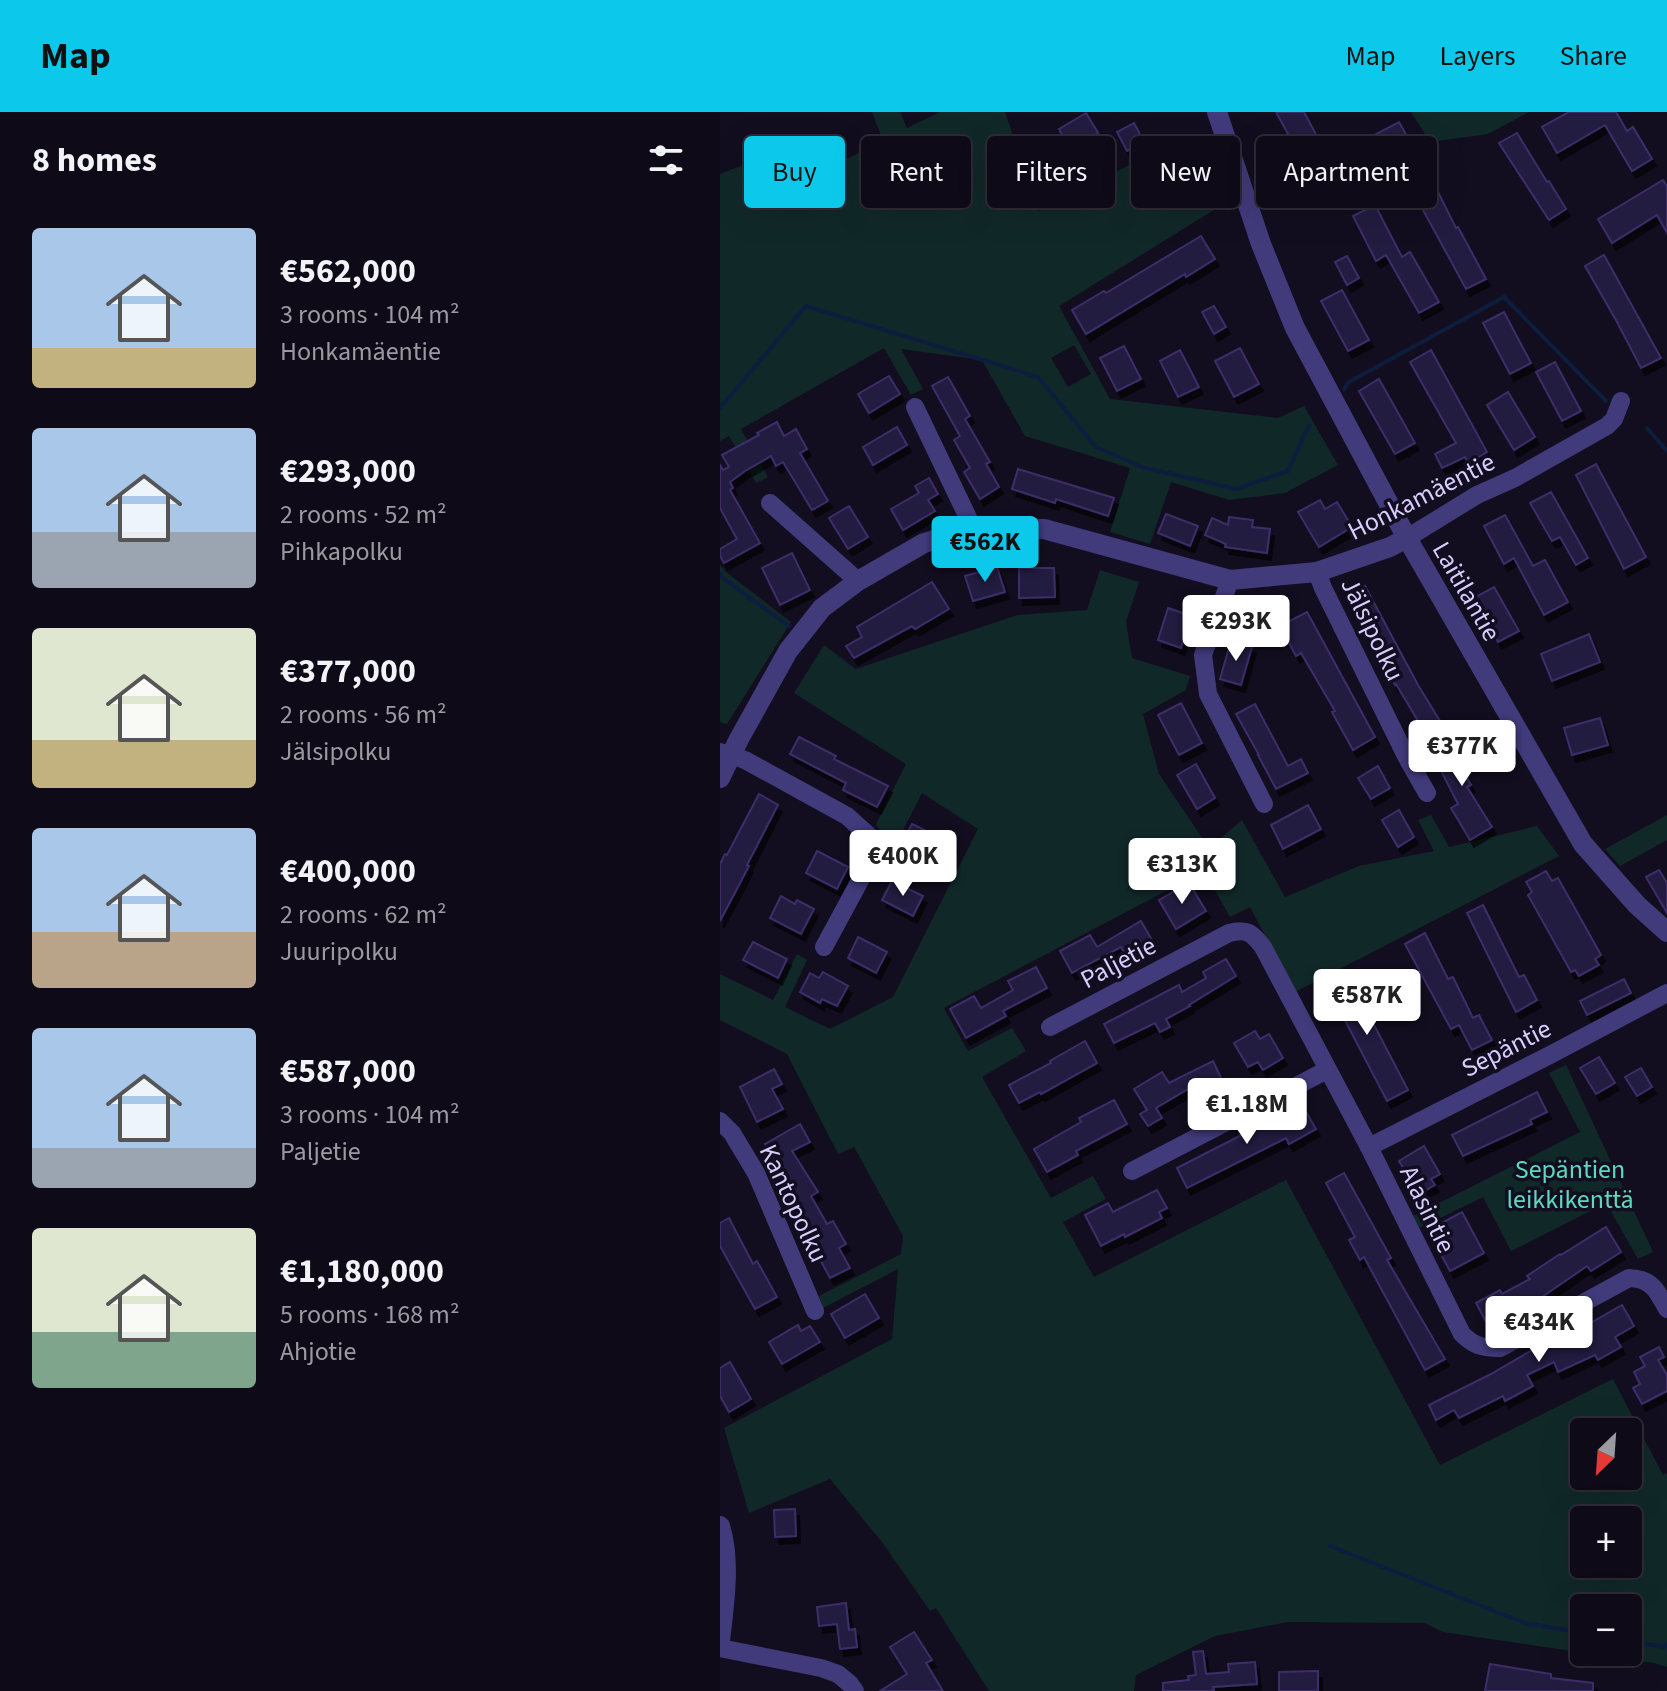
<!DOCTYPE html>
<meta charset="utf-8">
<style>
:root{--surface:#0e0a17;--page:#171320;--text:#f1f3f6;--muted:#9b9aa1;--line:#2e2b36;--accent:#0cc9eb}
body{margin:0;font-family:"Source Sans 3",sans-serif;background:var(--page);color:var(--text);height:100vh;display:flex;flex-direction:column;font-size:30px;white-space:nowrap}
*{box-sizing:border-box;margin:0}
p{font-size:26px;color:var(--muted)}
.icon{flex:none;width:44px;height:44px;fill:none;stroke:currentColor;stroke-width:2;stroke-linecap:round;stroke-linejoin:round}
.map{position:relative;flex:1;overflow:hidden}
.panel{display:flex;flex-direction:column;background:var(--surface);width:720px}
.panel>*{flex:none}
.banner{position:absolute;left:24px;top:24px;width:760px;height:72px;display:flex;gap:16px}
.needle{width:52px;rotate:205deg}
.fabs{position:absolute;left:850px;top:1306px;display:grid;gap:16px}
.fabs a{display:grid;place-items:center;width:72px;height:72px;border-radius:8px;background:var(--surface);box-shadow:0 8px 32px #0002,0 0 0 2px var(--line);font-size:40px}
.price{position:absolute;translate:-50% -68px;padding:0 18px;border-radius:8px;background:#fff;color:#222;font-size:26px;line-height:52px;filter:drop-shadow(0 2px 4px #0008)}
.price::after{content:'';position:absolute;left:50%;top:48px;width:24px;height:18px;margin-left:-12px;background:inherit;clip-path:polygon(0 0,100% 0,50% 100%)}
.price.current{background:var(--accent);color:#111}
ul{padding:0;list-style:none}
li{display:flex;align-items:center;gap:24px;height:200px;padding:0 32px}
li span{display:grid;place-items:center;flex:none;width:224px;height:160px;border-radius:8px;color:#555}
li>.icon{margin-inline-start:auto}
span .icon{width:96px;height:96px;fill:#fffc;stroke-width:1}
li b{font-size:34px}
h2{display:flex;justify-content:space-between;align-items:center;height:96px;padding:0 32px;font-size:34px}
.tag{padding:0 28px;border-radius:8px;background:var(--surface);box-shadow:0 8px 32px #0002,0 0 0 2px var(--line);font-size:28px;line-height:72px}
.tag.current{background:var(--accent);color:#111}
header{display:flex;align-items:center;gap:48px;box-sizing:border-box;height:112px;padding:0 40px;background:var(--accent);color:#111}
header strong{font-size:38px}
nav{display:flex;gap:44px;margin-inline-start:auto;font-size:28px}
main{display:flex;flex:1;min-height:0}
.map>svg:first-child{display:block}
.green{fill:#112829;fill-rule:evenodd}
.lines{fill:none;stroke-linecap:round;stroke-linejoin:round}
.stream{stroke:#0d1d3e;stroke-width:4}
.building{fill:#241b3f;stroke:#3d2e6a;stroke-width:2;filter:url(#shadow)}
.minor{stroke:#413b7c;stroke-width:18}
.tertiary{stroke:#413b7c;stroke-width:20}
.labels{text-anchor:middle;stroke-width:7;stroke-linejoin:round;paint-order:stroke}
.street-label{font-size:26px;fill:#d6cefd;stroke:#120e1f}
.park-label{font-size:26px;fill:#5ed8c1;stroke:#120e1f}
</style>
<header>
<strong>Map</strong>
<nav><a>Map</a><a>Layers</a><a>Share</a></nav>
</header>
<main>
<section class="panel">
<h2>8 homes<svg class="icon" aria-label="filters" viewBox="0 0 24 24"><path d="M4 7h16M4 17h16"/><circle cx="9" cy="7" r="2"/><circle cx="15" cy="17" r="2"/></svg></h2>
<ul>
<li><span style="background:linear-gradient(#a9c7e8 75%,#c2b280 0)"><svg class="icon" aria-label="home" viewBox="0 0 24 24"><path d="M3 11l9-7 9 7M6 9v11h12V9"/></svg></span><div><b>€562,000</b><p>3 rooms · 104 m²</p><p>Honkamäentie</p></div></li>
<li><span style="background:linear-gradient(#a9c7e8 65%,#9aa5b1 0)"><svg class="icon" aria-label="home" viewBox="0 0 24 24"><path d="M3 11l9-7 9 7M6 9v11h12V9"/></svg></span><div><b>€293,000</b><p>2 rooms · 52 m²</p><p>Pihkapolku</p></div></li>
<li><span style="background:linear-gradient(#dfe7d0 70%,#c2b280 0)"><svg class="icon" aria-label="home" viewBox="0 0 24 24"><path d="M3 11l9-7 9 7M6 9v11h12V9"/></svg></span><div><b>€377,000</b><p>2 rooms · 56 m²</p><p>Jälsipolku</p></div></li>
<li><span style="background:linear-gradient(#a9c7e8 65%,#b9a48a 0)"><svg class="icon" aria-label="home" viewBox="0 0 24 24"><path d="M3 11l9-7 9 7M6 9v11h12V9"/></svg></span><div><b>€400,000</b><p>2 rooms · 62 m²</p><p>Juuripolku</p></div></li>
<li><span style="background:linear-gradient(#a9c7e8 75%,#9aa5b1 0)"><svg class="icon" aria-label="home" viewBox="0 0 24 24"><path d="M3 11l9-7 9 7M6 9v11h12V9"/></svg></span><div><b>€587,000</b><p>3 rooms · 104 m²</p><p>Paljetie</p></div></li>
<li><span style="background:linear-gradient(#dfe7d0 65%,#7fa58c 0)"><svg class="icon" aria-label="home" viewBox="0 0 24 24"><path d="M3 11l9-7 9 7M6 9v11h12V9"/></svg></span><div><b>€1,180,000</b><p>5 rooms · 168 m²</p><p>Ahjotie</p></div></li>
</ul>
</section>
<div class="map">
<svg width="947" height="1579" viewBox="0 0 947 1579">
<defs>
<filter id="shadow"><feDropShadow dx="4" dy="7" stdDeviation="0" flood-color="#0009"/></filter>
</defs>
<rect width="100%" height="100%" fill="#120e1f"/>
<g class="green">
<path d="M 152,0 L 180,0 L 187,16 L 220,0 L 285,0 L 319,99 L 462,26 L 497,96 L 339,194 L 390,287 L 558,306 L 584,294 L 618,353 L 565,381 L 509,388 L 451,370 L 430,432 L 390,420 L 410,356 L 305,324 L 262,248 L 181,237 L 203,277 L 191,283 L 164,236 L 21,317 L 48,365 L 36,371 L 9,324 L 0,329 L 0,62 L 66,36 L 82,69 L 163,29 ZM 354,233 L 371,262 L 348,275 L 331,246 Z"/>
<path d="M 691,0 L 809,0 L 768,22 L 710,30 Z"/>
<path d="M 0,453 L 6,460 L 71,510 L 7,612 L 0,610 Z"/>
<path d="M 380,458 L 419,470 L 406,510 L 412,546 L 470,564 L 466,578 L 423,602 L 439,662 L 489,736 L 522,708 L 565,785 L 639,754 L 714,739 L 698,708 L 711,703 L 729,735 L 817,714 L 839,744 L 575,880 L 530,795 L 510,805 L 484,759 L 224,896 L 248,939 L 292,916 L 306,939 L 262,965 L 331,1086 L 373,1064 L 386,1087 L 343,1110 L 374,1165 L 566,1068 L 720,1353 L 893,1267 L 943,1363 L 947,1361 L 947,1555 L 934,1551 L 723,1520 L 705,1511 L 568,1510 L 495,1524 L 416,1563 L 414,1579 L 269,1579 L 216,1496 L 210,1499 L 162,1430 L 110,1367 L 29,1401 L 4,1316 L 172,1227 L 178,1157 L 103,1196 L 99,1184 L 181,1142 L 183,1124 L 134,1035 L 118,1042 L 67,942 L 0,908 L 0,862 L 53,888 L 77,842 L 87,848 L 65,895 L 110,917 L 173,885 L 258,717 L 202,681 L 171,742 L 156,712 L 186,652 L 74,581 L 104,533 L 136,557 L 298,503 L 367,498 ZM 864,1320 L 908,1320 L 908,1364 L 864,1364 ZM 864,1408 L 908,1408 L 908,1452 L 864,1452 ZM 864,1496 L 908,1496 L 908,1540 L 864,1540 Z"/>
<path d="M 947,703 L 947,728 L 900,754 L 885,737 Z"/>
<path d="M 846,953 L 933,1140 L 918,1147 L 886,1091 L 791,1139 L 763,1085 L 700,1116 L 693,1104 L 860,1020 L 829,961 Z"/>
</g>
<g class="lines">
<g class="stream">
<path d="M 624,277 L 629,270 L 784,185 L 886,289"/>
<path d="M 0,296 L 86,194 L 318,265 L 376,335 L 422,355 L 516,377 L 568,359 L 587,317 L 590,313"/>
<path d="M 927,316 L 947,339"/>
<path d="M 0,462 L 4,467 L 69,514"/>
<path d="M 610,1434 L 805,1511 L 864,1521"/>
<path d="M 908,1529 L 945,1535 L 947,1532"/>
</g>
</g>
<g class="building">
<path d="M 556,0 L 584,0 L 609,47 L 679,10 L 689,28 L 603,73 L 586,41 L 580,44 Z"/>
<path d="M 849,0 L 896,0 L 907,19 L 913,15 L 932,47 L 912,59 L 885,13 L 837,41 L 822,15 Z"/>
<path d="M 366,1 L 378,21 L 350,37 L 339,17 Z"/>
<path d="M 414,11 L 424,30 L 407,39 L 397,20 Z"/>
<path d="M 797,21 L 827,70 L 829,69 L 846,97 L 829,108 L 779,31 Z"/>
<path d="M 710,64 L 736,116 L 738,115 L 766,167 L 746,177 L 690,74 Z"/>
<path d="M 943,68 L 947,74 L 947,121 L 937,103 L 892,131 L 878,107 Z"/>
<path d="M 655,93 L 682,145 L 690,140 L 719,190 L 699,201 L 666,143 L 656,149 L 633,104 Z"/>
<path d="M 481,124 L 495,147 L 466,165 L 465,162 L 366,222 L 352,198 L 384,179 L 386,181 Z"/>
<path d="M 884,143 L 941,246 L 921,256 L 897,210 L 865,154 Z"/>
<path d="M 627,144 L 639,166 L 627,173 L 615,150 Z"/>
<path d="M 622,178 L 649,228 L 628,239 L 601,189 Z"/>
<path d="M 494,194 L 506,215 L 494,222 L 482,200 Z"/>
<path d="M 784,200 L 811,251 L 790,262 L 763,211 Z"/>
<path d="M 404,234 L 421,267 L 397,279 L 380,246 Z"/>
<path d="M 520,236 L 539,272 L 514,285 L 495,249 Z"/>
<path d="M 460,238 L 479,275 L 458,285 L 440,249 Z"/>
<path d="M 711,238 L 767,340 L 748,351 L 745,345 L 722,356 L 715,342 L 736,331 L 690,250 Z"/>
<path d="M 835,250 L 861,299 L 842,309 L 816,260 Z"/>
<path d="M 169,264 L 180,282 L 149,301 L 138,282 Z"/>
<path d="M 228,265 L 250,304 L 245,307 L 270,350 L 266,352 L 279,375 L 260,387 L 244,360 L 250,356 L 234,328 L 240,324 L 212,274 Z"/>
<path d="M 659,267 L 695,331 L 675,342 L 639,279 Z"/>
<path d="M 788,280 L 815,325 L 794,338 L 767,293 Z"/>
<path d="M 57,310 L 64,324 L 76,317 L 87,337 L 80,341 L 108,389 L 92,398 L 63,350 L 56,354 L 51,344 L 25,359 L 10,370 L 13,376 L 10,378 L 40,431 L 4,451 L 0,444 L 0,437 L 17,427 L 0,396 L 0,353 L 3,358 L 9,355 L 2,343 L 39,323 L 37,321 Z"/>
<path d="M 177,315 L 187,333 L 153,353 L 143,335 Z"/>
<path d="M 876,352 L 926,445 L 904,457 L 856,363 Z"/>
<path d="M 298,357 L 394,386 L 388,404 L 336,387 L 335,391 L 292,377 Z"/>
<path d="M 209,366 L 218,382 L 208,388 L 215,399 L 183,418 L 171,397 L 199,381 L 195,374 Z"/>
<path d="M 831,380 L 868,446 L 856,453 L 840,425 L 832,429 L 810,391 Z"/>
<path d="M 600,388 L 605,397 L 617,390 L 632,415 L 599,435 L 578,400 Z"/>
<path d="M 129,394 L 148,425 L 128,437 L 109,406 Z"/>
<path d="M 446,402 L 478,414 L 470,434 L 438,421 Z"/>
<path d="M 785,403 L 813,454 L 825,448 L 848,490 L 824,503 L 794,446 L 784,452 L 764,414 Z"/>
<path d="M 509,405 L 533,408 L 532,415 L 550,417 L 547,441 L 505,435 L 506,432 L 485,423 L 492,406 L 508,413 Z"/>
<path d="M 72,441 L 90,478 L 60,493 L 42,456 Z"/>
<path d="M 277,455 L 285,480 L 253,489 L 245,464 Z"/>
<path d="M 299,456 L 334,456 L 335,485 L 299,486 Z"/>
<path d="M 212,470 L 229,497 L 195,517 L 192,514 L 134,546 L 126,534 L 142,525 L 137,515 Z"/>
<path d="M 645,474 L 698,573 L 720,609 L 704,619 L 676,572 L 675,573 L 626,485 Z"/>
<path d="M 774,475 L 799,519 L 778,530 L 754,486 Z"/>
<path d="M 448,496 L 471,504 L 461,536 L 438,528 Z"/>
<path d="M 587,500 L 655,625 L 633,638 L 612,600 L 615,599 L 581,541 L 576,544 L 560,514 Z"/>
<path d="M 869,522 L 880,550 L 832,569 L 821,542 Z"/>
<path d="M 511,529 L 532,535 L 521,573 L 500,567 Z"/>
<path d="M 461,591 L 482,631 L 459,643 L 438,603 Z"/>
<path d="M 535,592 L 568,654 L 581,647 L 588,661 L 556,677 L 538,643 L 539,643 L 516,602 Z"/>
<path d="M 880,606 L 888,633 L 852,643 L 844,616 Z"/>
<path d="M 79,625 L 116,644 L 114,647 L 168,674 L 157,695 L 123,678 L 126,671 L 70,642 Z"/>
<path d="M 745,626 L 756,647 L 741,655 L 751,673 L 747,675 L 772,715 L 750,728 L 731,696 L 738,692 L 713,643 Z"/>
<path d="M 476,652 L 495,686 L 477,697 L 457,663 Z"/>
<path d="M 658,654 L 670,676 L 651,687 L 638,666 Z"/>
<path d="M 39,682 L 58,693 L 27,753 L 29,754 L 0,809 L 0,752 L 5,742 L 7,743 Z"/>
<path d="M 588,693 L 601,717 L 563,737 L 551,713 Z"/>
<path d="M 679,698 L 694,725 L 678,735 L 662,708 Z"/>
<path d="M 192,712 L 233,732 L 222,755 L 190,739 L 192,735 L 182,730 Z"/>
<path d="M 97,739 L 128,755 L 117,777 L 86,761 Z"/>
<path d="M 939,758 L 947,771 L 947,801 L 926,765 Z"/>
<path d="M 826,759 L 832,769 L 838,766 L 881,843 L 875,847 L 879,853 L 859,864 L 855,858 L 851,860 L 808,783 L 812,780 L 806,770 Z"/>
<path d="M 172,769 L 203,784 L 193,804 L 162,788 Z"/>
<path d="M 469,771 L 486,799 L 456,817 L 439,788 Z"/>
<path d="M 61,784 L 75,792 L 77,788 L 94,797 L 81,822 L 50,806 Z"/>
<path d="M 763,793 L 799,865 L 804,863 L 817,888 L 796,900 L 747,801 Z"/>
<path d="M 421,809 L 433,830 L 407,845 L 401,835 L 352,861 L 340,839 L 370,823 L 377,835 Z"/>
<path d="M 705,821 L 728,867 L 733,865 L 753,906 L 759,903 L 772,928 L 752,938 L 739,913 L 731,917 L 685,832 Z"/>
<path d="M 138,825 L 167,840 L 156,861 L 128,846 Z"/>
<path d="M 33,830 L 67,847 L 58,866 L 23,848 Z"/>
<path d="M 506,847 L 516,864 L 469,893 L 470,894 L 446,907 L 450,915 L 440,920 L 435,911 L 394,931 L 384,912 L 459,873 L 462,880 L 486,866 L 483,860 Z"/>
<path d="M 316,855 L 327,876 L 283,899 L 286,904 L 246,926 L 230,897 L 254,884 L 261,896 L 293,878 L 288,869 Z"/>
<path d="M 103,860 L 128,874 L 117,894 L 102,887 L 100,891 L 80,880 L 90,861 L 99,866 Z"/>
<path d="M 627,861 L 688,978 L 667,989 L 606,872 Z"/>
<path d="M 904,867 L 911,881 L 867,903 L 860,889 Z"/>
<path d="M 535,919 L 540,927 L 549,922 L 563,946 L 543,958 L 538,950 L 528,955 L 514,931 Z"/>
<path d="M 365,929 L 377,951 L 321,982 L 320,980 L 299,991 L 289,973 L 331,951 L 330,949 Z"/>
<path d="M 879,945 L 895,971 L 876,982 L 860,956 Z"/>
<path d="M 493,949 L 504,972 L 476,987 L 470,976 L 436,996 L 442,1006 L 428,1014 L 420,1002 L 427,998 L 414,977 L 442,960 L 449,971 Z"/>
<path d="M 921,956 L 932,975 L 917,984 L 905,965 Z"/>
<path d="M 54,957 L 62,972 L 52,977 L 63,997 L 37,1010 L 20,975 Z"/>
<path d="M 817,980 L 827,1000 L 810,1008 L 812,1012 L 743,1044 L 732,1023 Z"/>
<path d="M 394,988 L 407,1012 L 356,1039 L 358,1043 L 327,1060 L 314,1037 L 361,1010 L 359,1006 Z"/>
<path d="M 582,993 L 596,1017 L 569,1032 L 566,1026 L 467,1076 L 457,1056 L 539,1014 L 541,1017 Z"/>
<path d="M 80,1012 L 90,1030 L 72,1039 L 98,1080 L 91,1084 L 107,1112 L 113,1109 L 126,1132 L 119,1136 L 130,1156 L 110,1166 L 87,1123 L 89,1123 L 62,1075 L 68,1072 L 45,1032 Z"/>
<path d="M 704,1034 L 720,1062 L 711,1067 L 715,1073 L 699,1082 L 679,1049 Z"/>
<path d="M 624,1061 L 671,1146 L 667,1148 L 725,1247 L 705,1258 L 644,1145 L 640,1148 L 629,1128 L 635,1125 L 606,1071 Z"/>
<path d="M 437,1078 L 447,1096 L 439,1100 L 442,1106 L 405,1125 L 404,1122 L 381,1134 L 365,1103 L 388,1091 L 393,1100 Z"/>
<path d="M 742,1100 L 764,1141 L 730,1159 L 714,1130 L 722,1125 L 716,1114 Z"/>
<path d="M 9,1106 L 33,1152 L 37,1149 L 57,1185 L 35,1197 L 0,1134 L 0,1111 Z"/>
<path d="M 886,1115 L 901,1140 L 871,1159 L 867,1154 L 822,1185 L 797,1197 L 795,1195 L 766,1210 L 756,1191 L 780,1178 L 782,1182 L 810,1167 L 807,1164 L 840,1142 L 841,1143 Z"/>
<path d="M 145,1182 L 159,1206 L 125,1226 L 111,1202 Z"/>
<path d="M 902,1193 L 914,1214 L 895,1225 L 901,1235 L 878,1248 L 875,1243 L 838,1260 L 834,1250 L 807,1263 L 813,1274 L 785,1289 L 783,1284 L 739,1306 L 734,1298 L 716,1308 L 709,1293 L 771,1262 L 814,1237 L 852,1219 L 853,1221 Z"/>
<path d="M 78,1213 L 81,1219 L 90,1214 L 100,1230 L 62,1252 L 49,1230 Z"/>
<path d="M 939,1235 L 944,1245 L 938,1248 L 947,1263 L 947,1279 L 922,1292 L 913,1276 L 920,1272 L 914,1260 L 925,1254 L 920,1245 Z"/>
<path d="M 10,1250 L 31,1287 L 9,1300 L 0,1284 L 0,1256 Z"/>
<path d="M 75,1397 L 76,1424 L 55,1425 L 54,1398 Z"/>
<path d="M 126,1491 L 129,1518 L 135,1517 L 137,1535 L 120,1537 L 117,1512 L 99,1514 L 97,1495 Z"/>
<path d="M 194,1520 L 212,1548 L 206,1551 L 223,1579 L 160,1579 L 187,1562 L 170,1535 Z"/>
<path d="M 483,1539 L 486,1562 L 509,1560 L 508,1552 L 535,1550 L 537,1572 L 493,1575 L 494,1579 L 443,1579 L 443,1571 L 469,1568 L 468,1564 L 476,1563 L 473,1540 Z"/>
<path d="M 770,1552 L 831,1562 L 831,1566 L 873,1571 L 873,1579 L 765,1579 Z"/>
<path d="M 598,1559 L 598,1579 L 559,1579 L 559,1560 Z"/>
</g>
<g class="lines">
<g class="minor">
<path d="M 195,295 L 253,416"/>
<path d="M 50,391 L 138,469"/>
<path d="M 687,426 L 757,383 L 795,366 L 887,314 L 894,307 L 901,289"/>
<path d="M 597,460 L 603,476 L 687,646 L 707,681"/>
<path d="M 510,468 L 483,543 L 488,582 L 544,692"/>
<path d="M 0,640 L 25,648 L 127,704 L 148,723 L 151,737 L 150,750 L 104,835"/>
<path d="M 330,915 L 509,821 C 527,816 532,821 543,835 L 649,1035 L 742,1222 C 754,1234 763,1236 780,1236 L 909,1166 C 933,1167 937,1179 947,1197"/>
<path d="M 0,1009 L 12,1021 L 36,1061 L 95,1199"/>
<path d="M 649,1035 L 830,943 L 947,881"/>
<path d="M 412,1059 L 607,958"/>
<path d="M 0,1536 L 101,1556 L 118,1562 L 130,1572 L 135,1579"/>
</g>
<g class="tertiary">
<path d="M 497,0 L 541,132 L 575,216 L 687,426 L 863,732 L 917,793 L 947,820"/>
<path d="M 0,666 L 19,627 L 68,539 L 102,496 L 138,469 L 204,431 L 253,416 L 324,417 L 510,468 L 597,460 L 670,435 L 687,426"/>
<path d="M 0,1414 C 11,1449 4,1493 0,1529"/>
</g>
</g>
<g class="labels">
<g class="street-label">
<text transform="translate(701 384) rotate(-27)" y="9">Honkamäentie</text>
<text transform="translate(747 479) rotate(60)" y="9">Laitilantie</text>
<text transform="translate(653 517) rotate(64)" y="9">Jälsipolku</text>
<text transform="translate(398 850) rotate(-28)" y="9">Paljetie</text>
<text transform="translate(786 936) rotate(-27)" y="9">Sepäntie</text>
<text transform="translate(74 1091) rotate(65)" y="9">Kantopolku</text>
<text transform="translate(708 1097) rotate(64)" y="9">Alasintie</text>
</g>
<g class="park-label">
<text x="850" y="1066">Sepäntien<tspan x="850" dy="30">leikkikenttä</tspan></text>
</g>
</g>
</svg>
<div class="fabs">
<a><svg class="needle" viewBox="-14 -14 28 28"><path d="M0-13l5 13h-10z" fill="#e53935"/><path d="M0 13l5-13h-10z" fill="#9b9aa1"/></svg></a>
<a>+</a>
<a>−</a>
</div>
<b class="price current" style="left:265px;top:472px">€562K</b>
<b class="price" style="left:516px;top:551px">€293K</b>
<b class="price" style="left:742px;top:676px">€377K</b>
<b class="price" style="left:183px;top:786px">€400K</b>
<b class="price" style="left:462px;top:794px">€313K</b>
<b class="price" style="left:647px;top:925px">€587K</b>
<b class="price" style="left:527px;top:1034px">€1.18M</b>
<b class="price" style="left:819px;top:1252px">€434K</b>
<div class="banner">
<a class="tag current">Buy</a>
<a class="tag">Rent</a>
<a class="tag">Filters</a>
<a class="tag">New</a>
<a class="tag">Apartment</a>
</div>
</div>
</main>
